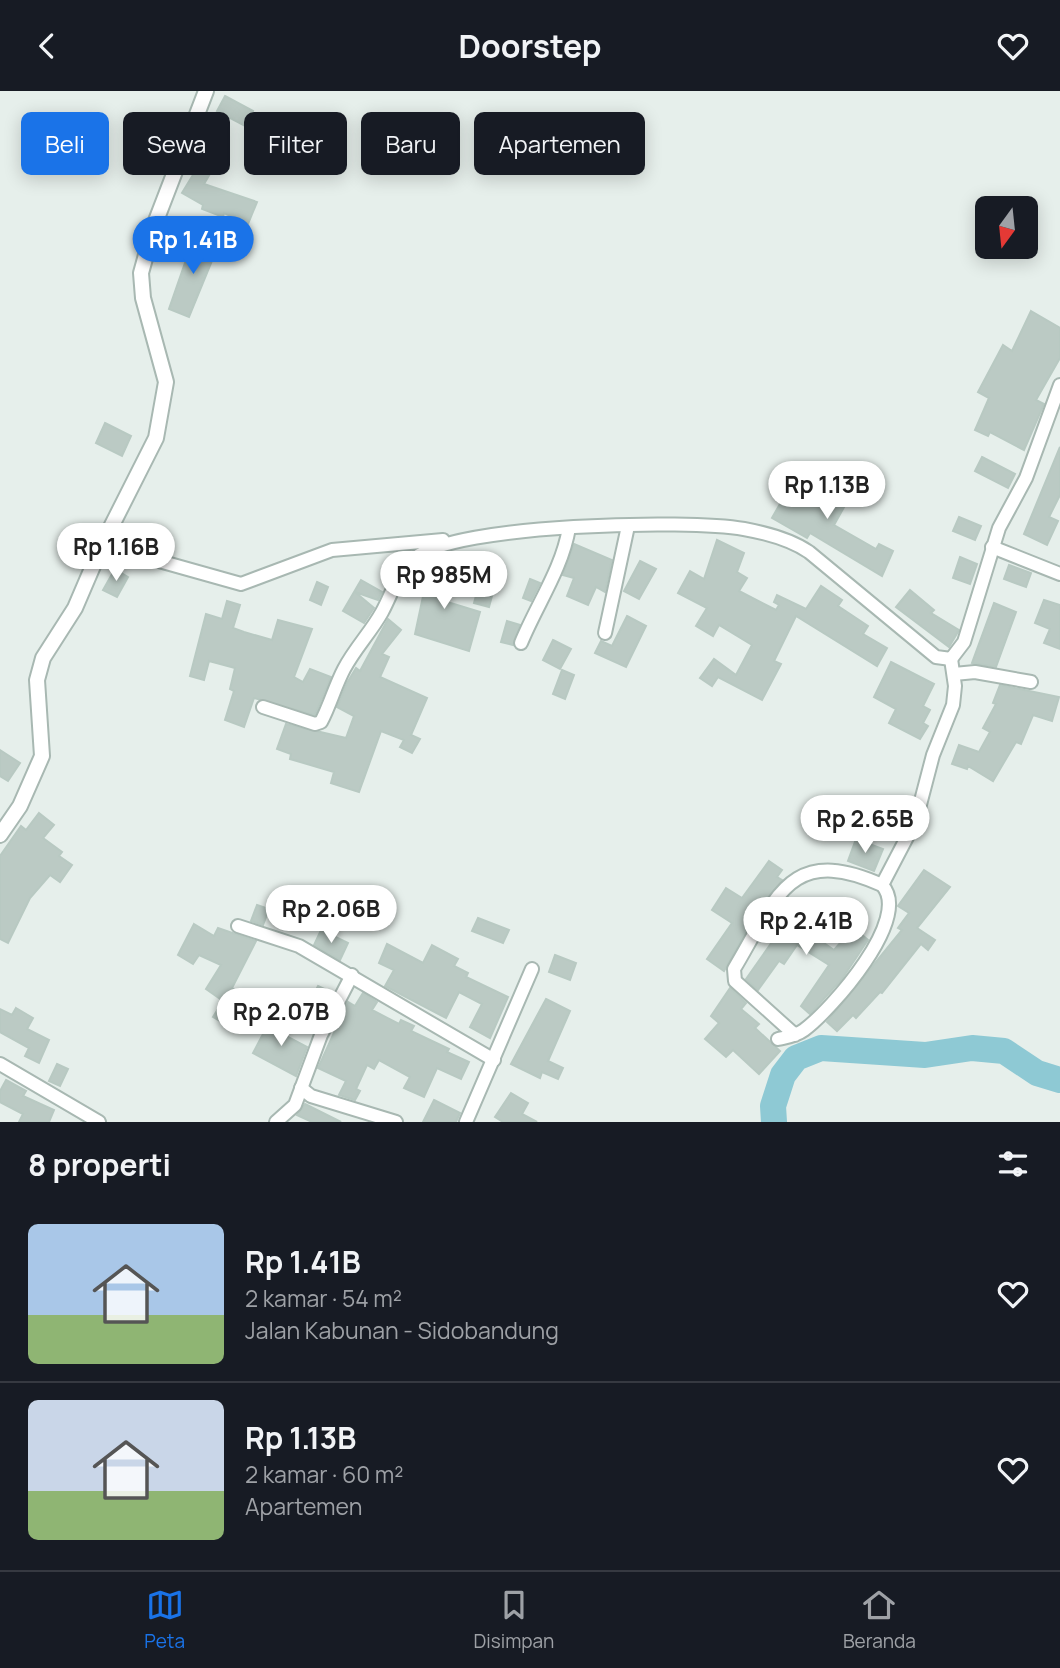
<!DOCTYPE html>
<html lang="id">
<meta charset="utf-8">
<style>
:root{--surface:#171b24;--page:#242831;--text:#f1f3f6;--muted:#9ea1a6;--line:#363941;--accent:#1a73e8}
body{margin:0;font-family:Manrope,sans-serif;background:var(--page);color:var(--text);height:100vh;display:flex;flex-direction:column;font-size:26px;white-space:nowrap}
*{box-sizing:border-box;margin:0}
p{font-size:23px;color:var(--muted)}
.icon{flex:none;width:38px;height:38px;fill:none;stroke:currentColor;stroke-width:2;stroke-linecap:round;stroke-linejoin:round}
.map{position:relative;height:1031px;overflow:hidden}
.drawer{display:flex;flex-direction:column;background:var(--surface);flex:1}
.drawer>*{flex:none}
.guide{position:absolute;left:21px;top:21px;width:700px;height:63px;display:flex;gap:14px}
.needle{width:46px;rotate:195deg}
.tools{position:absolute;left:975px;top:105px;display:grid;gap:14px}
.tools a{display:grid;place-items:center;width:63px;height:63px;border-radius:10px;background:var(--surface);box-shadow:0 4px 18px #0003;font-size:35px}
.price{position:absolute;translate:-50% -60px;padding:0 16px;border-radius:24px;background:#fff;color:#222;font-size:23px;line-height:46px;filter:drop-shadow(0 2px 4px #0008)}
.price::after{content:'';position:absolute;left:50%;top:42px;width:21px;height:16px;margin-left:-10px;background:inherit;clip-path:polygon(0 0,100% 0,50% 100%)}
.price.selected{background:var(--accent);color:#fff}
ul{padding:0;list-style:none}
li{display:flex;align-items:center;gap:21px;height:175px;padding:0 28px}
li+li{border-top:2px solid var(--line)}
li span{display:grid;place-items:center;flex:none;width:196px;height:140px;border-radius:10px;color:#555}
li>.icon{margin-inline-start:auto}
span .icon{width:84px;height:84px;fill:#fffc;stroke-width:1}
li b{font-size:30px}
h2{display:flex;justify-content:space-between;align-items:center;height:84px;padding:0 28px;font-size:30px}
.pill{padding:0 24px;border-radius:10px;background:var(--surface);box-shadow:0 4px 18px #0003;font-size:24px;line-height:63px}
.pill.selected{background:var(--accent);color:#fff}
header{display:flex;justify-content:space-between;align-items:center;height:91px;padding:0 28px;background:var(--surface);font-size:32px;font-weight:700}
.menu{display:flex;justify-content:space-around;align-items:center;height:98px;border-top:2px solid var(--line);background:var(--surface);font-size:19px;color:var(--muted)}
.menu a{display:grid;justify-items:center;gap:4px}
.menu .selected{color:var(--accent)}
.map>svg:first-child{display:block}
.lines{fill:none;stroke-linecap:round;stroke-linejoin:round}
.river{stroke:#8ec9d4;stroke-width:26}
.building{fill:#bbcac4;stroke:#b8c9c2;stroke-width:2}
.minor-casing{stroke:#a8b8b2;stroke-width:16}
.tertiary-casing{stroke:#a8b8b2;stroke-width:18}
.minor{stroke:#fff;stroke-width:12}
.tertiary{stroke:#fff;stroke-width:14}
</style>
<header><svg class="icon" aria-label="back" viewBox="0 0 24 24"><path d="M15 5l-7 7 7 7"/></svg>Doorstep<svg class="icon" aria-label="heart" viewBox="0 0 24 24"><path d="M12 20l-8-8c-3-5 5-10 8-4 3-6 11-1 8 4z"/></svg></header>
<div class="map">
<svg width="1060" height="1031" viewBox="0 0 1060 1031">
<rect width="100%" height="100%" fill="#e6efeb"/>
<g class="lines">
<path class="river" d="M 774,1031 L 773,1015 L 783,984 L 796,967 L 821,957 L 925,964 L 972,957 L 1004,960 L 1037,982 L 1060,989"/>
</g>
<g class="building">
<path d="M 225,5 L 253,20 L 245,35 L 217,20 Z"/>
<path d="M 199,74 L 211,81 L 204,93 L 257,111 L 248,133 L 224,122 L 223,126 L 202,118 L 203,114 L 182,102 Z"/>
<path d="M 194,146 L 218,155 L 189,226 L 169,218 Z"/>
<path d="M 1031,220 L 1060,237 L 1060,267 L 1036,309 L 1044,313 L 1024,359 L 990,341 L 988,345 L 975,339 L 989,307 L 978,301 L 1003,254 L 1012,260 Z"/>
<path d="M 105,332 L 131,345 L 122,365 L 96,352 Z"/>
<path d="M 1060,356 L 1060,404 L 1049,426 L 1058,430 L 1047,454 L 1024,443 Z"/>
<path d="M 982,366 L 1015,383 L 1008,397 L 975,380 Z"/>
<path d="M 797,383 L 835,407 L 846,387 L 857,393 L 834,434 L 876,458 L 879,453 L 893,460 L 882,485 L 810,442 L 807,447 L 772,427 Z"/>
<path d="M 959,426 L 981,435 L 975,449 L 953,440 Z"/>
<path d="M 717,449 L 744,462 L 737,481 L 747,487 L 739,500 L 776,519 L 779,514 L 774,511 L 777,504 L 806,518 L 821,495 L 842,509 L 838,515 L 868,535 L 863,543 L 887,557 L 877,575 L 796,525 L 774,570 L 781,573 L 762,609 L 718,586 L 712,595 L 700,587 L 714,568 L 736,584 L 752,554 L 719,534 L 713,545 L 696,535 L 707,517 L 678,502 L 690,480 L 704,488 Z"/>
<path d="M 574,453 L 612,469 L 605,501 L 596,496 L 588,514 L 567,505 L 574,487 L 563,484 Z"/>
<path d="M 960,466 L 977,473 L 970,493 L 953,487 Z"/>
<path d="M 640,470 L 656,478 L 639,508 L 624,500 Z"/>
<path d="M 427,471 L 454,477 L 444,510 L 480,521 L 469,560 L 415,543 L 425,496 L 419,494 Z"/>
<path d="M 1009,474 L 1031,482 L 1026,496 L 1004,488 Z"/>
<path d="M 484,475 L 499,479 L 489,516 L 474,512 Z"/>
<path d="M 115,478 L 128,486 L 117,506 L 103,499 Z"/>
<path d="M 530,488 L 540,492 L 531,510 L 523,507 Z"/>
<path d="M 361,489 L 382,501 L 378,509 L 355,501 L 374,517 L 364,532 L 343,520 Z"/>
<path d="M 317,491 L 328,496 L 321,514 L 310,509 Z"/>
<path d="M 910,499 L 934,519 L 931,522 L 959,539 L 949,556 L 896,516 Z"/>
<path d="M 1044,509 L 1060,514 L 1060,558 L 1044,552 L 1050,538 L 1035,532 Z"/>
<path d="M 227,510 L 240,514 L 233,537 L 244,541 L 272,549 L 278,529 L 312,538 L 294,586 L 303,591 L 310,578 L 331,586 L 315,624 L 254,607 L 244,636 L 225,629 L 234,600 L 230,598 L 235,577 L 209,570 L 204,589 L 190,585 L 206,523 L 222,528 Z"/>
<path d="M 994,512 L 1016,521 L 996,576 L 972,572 Z"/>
<path d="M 627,525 L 646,535 L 626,576 L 595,562 L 601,550 L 612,555 Z"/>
<path d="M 388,528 L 401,539 L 382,563 L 389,566 L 380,586 L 427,607 L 411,644 L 420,648 L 412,662 L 400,656 L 404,649 L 381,640 L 359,701 L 331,692 L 334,681 L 290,668 L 291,663 L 277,658 L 286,633 L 346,647 L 354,625 L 337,616 L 347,592 L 356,577 L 360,580 Z"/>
<path d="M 507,530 L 520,534 L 513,554 L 501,551 Z"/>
<path d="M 553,549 L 571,558 L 560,578 L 543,569 Z"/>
<path d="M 891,571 L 934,593 L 923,615 L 930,619 L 923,632 L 928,635 L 920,648 L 889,632 L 896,618 L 874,606 Z"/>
<path d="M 562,579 L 574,584 L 565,608 L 553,603 Z"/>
<path d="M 1000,594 L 1059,606 L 1052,630 L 1033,624 L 1021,653 L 1016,651 L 993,690 L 968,675 L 967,678 L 952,673 L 959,654 L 979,661 L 990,641 L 983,637 L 996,613 L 993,612 Z"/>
<path d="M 0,659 L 20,672 L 8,690 L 0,685 Z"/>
<path d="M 39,722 L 54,734 L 43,747 L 62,761 L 59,765 L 72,774 L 60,791 L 50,784 L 30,807 L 8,852 L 0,848 L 0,765 L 21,735 L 26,739 Z"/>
<path d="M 856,748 L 883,758 L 874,780 L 848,770 Z"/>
<path d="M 769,770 L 782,779 L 777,786 L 782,789 L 754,825 L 724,880 L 707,868 L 732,832 L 712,819 L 726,797 L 742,807 Z"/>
<path d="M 924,779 L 950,796 L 917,837 L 935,849 L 928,859 L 921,853 L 882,902 L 880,901 L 856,927 L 853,924 L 837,940 L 827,931 L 902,839 L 898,837 L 909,822 L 898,815 Z"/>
<path d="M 257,814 L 269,818 L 263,834 L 251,830 Z"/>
<path d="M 778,820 L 834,859 L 850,841 L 858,848 L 861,843 L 868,849 L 842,888 L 810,923 L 801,915 L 829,874 L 797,854 L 784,873 L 779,870 L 758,899 L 746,888 L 772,851 L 763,844 Z"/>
<path d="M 478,827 L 509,839 L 503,852 L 472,840 Z"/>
<path d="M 194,833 L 214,845 L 218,837 L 256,850 L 232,897 L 256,912 L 238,941 L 213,926 L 223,910 L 206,898 L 221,874 L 199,864 L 193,873 L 178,864 Z"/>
<path d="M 321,839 L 348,852 L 340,869 L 314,854 Z"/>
<path d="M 387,853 L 423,872 L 432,854 L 458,868 L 454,875 L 468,882 L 466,886 L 508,906 L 490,947 L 470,936 L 482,913 L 459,901 L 446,927 L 385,895 L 394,879 L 379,872 Z"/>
<path d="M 555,864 L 576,872 L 570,889 L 549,881 Z"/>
<path d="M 318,895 L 333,902 L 318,930 L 304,922 Z"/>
<path d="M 730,897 L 746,912 L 741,918 L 759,933 L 755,937 L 780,960 L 759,983 L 733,959 L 726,966 L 705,948 L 719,932 L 711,925 Z"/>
<path d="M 363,902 L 377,911 L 372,919 L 399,933 L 401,929 L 414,935 L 411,940 L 449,958 L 447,961 L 469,971 L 461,988 L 437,977 L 424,1006 L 404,997 L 410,986 L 379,969 L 374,978 L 367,974 L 356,998 L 360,1000 L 355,1009 L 339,1004 L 346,990 L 318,977 L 348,911 L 355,915 Z"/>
<path d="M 546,908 L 570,920 L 548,970 L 563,977 L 558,988 L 542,981 L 540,987 L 511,973 Z"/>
<path d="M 16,917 L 33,927 L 27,938 L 49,949 L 39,972 L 25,965 L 29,957 L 0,941 L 0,918 L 12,924 Z"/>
<path d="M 272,926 L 291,936 L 286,945 L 307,956 L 296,985 L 253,962 Z"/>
<path d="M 57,973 L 68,978 L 60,995 L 49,990 Z"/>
<path d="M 6,989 L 26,1000 L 23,1005 L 54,1019 L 49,1031 L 19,1031 L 23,1023 L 0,1011 L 0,1000 Z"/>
<path d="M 511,1002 L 528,1012 L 522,1023 L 537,1031 L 503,1031 L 495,1026 Z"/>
<path d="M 434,1009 L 460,1022 L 456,1031 L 423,1031 Z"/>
<path d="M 305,1013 L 341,1031 L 312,1031 L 297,1024 Z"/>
</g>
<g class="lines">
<defs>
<g id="minor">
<path d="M 102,454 L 241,493 L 332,459 L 443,449"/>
<path d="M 992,456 L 1060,483"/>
<path d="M 605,542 L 628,435"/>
<path d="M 521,552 C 537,513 562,478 569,437"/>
<path d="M 954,583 L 975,581 L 1031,591"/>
<path d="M 263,616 L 315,633 L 321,631 C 330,614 335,595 344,578 C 355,557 371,541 382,521 C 393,501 397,481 415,467 C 456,433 688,428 744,438 C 766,442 790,448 809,461 L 936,566 L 951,568 L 964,551 L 999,437 L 1026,387 L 1060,294"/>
<path d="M 882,794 L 916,729 L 933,664 L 953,614 L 955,595 L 951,568"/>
<path d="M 238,835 L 299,855 L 494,969"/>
<path d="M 778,948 C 787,946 796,945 804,939 C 831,919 913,827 882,794 C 789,752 776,808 734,878 L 735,890 L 795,944"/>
<path d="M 0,973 L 99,1031"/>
<path d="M 301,997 L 311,1005 L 396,1031"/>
<path d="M 276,1031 L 295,1014 L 321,944 L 352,884"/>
<path d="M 466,1031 L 532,878"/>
</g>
<path id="tertiary" d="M 0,744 L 20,715 L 42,665 L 37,589 L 43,567 L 75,517 L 102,454 L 156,347 L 166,291 L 143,207 L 141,182 L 154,135 L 206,0"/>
</defs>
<use href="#minor" class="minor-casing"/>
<use href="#tertiary" class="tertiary-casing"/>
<use href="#minor" class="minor"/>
<use href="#tertiary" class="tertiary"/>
</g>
</svg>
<div class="tools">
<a><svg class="needle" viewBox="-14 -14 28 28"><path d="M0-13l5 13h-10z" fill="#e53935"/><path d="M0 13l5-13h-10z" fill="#9ea1a6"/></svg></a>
</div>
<b class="price selected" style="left:193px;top:185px">Rp 1.41B</b>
<b class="price" style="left:827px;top:430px">Rp 1.13B</b>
<b class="price" style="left:116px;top:492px">Rp 1.16B</b>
<b class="price" style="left:444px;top:520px">Rp 985M</b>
<b class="price" style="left:865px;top:764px">Rp 2.65B</b>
<b class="price" style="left:331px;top:854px">Rp 2.06B</b>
<b class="price" style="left:806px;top:866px">Rp 2.41B</b>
<b class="price" style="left:281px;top:957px">Rp 2.07B</b>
<div class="guide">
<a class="pill selected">Beli</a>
<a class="pill">Sewa</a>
<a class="pill">Filter</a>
<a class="pill">Baru</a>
<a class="pill">Apartemen</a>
</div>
</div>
<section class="drawer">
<h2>8 properti<svg class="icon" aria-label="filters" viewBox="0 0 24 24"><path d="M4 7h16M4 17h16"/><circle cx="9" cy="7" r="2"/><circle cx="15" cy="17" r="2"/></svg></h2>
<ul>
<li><span style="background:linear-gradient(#a9c7e8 65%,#8fb573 0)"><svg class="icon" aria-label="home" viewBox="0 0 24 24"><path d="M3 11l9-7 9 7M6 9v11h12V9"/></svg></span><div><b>Rp 1.41B</b><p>2 kamar · 54 m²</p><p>Jalan Kabunan - Sidobandung</p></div><svg class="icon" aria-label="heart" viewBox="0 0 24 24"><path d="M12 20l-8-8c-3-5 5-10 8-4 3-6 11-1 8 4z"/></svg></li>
<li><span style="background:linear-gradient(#c9d6e8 65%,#8fb573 0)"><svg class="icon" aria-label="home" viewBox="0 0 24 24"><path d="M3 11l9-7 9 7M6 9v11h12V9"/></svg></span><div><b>Rp 1.13B</b><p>2 kamar · 60 m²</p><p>Apartemen</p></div><svg class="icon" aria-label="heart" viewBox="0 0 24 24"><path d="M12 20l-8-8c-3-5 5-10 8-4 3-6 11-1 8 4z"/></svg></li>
</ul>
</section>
<nav class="menu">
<a class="selected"><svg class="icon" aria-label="map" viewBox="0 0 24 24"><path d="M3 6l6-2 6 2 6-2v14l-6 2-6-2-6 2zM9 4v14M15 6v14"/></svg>Peta</a>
<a><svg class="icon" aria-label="saved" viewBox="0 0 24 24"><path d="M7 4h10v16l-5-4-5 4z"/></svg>Disimpan</a>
<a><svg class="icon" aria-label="home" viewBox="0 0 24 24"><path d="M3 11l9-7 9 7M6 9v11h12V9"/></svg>Beranda</a>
</nav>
